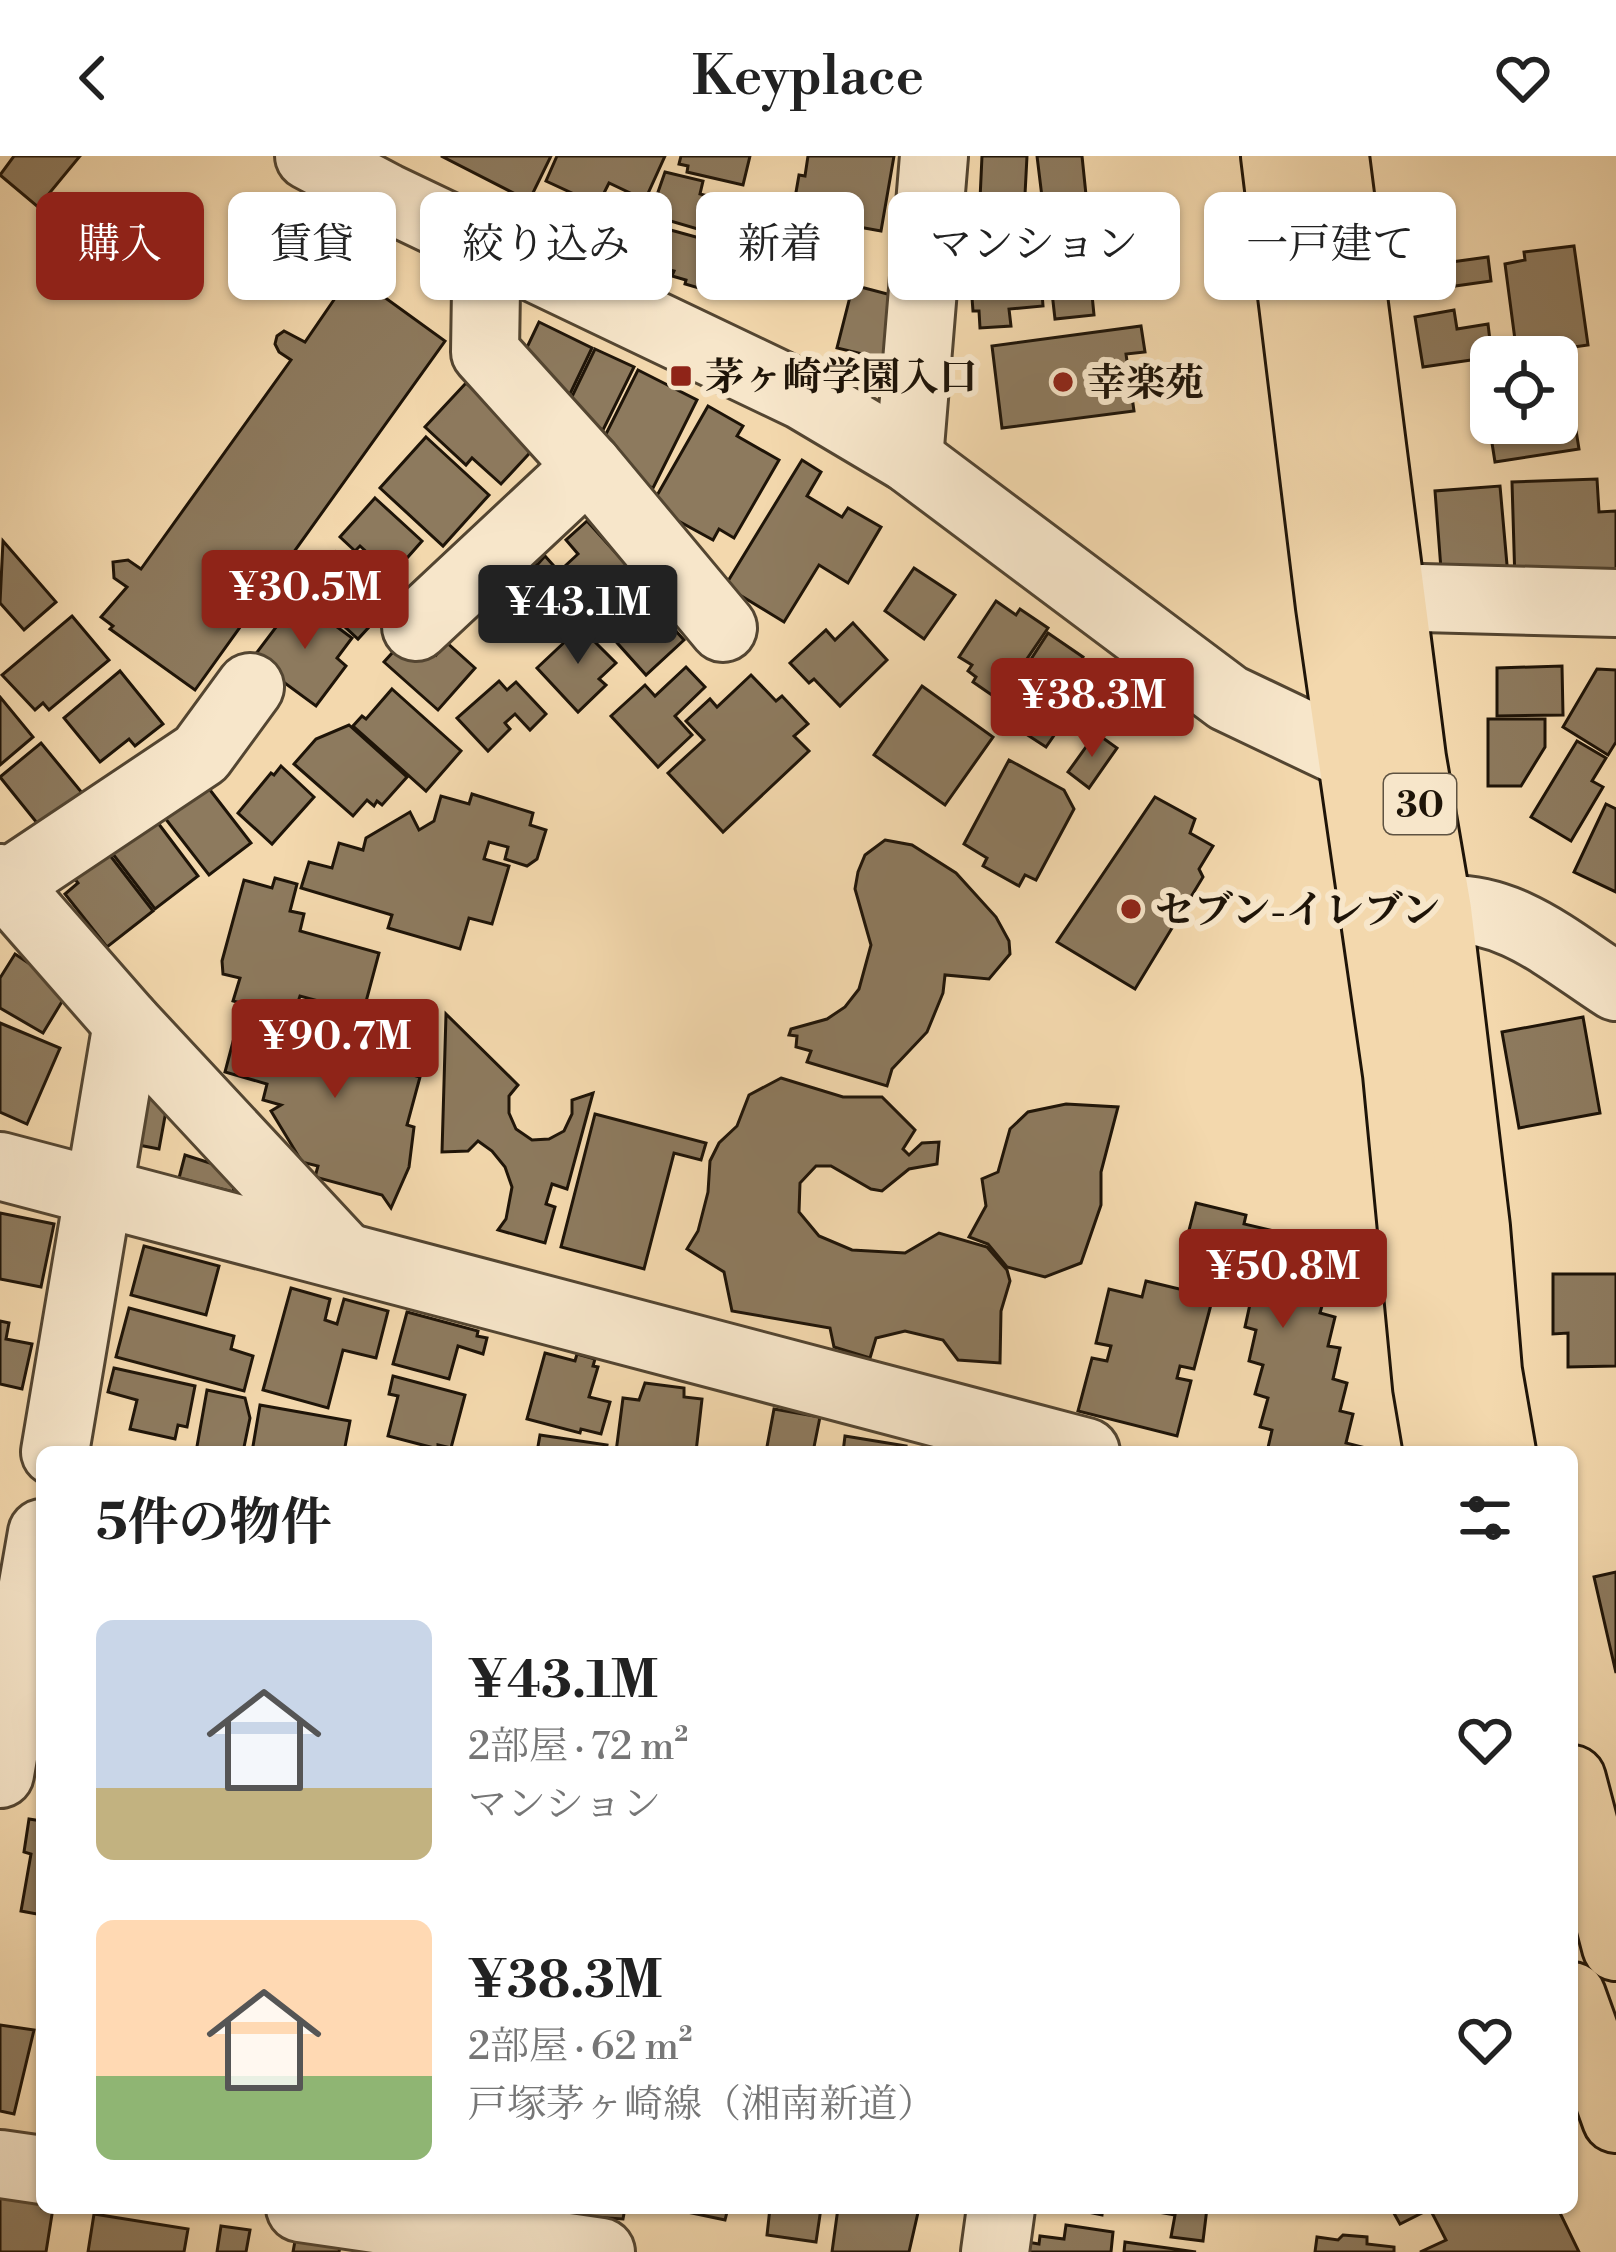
<!DOCTYPE html>
<html lang="ja">
<meta charset="utf-8">
<style>
:root{--surface:#fff;--page:#f6f6f6;--text:#222;--muted:#767676;--accent:#8f2418}
body{margin:0;font-family:"Libre Bodoni","Noto Serif JP",serif;background:var(--page);color:var(--text);height:100vh;display:flex;flex-direction:column;font-size:45px;white-space:nowrap}
*{box-sizing:border-box;margin:0}
p{font-size:39px;color:var(--muted)}
.icon{flex:none;width:66px;height:66px;fill:none;stroke:currentColor;stroke-width:2;stroke-linecap:round;stroke-linejoin:round}
.map{position:relative;flex:1;overflow:hidden}
.details{position:absolute;left:36px;top:1290px;width:1542px;height:768px;display:flex;flex-direction:column;background:var(--surface);border-radius:18px;box-shadow:0 3px 9px #0004}
.details>*{flex:none}
.hud{position:absolute;left:36px;top:36px;width:1545px;height:108px;display:flex;gap:24px}
.controls{position:absolute;left:1470px;top:180px;display:grid;gap:24px}
.controls a{display:grid;place-items:center;width:108px;height:108px;border-radius:18px;background:var(--surface);box-shadow:0 3px 9px #0004;font-size:60px}
.price{position:absolute;translate:-50% -102px;padding:0 27px;border-radius:12px;background:var(--accent);color:#fff;font-size:39px;line-height:78px;filter:drop-shadow(0 3px 6px #0008)}
.price::after{content:'';position:absolute;left:50%;top:72px;width:36px;height:27px;margin-left:-18px;background:inherit;clip-path:polygon(0 0,100% 0,50% 100%)}
.price.selected{background:#222;color:#fff}
ul{padding:0;list-style:none}
li{display:flex;align-items:center;gap:36px;height:300px;padding:0 60px}
li span{display:grid;place-items:center;flex:none;width:336px;height:240px;border-radius:18px;color:#555}
li>.icon{margin-inline-start:auto}
span .icon{width:144px;height:144px;fill:#fffc;stroke-width:1}
li b{font-size:51px}
h2{display:flex;justify-content:space-between;align-items:center;height:144px;padding:0 60px;font-size:51px}
.pill{padding:0 42px;border-radius:18px;background:var(--surface);box-shadow:0 3px 9px #0004;font-size:42px;line-height:108px}
.pill.selected{background:var(--accent);color:#fff}
header{display:flex;justify-content:space-between;align-items:center;height:156px;padding:0 60px;background:var(--surface);font-size:54px;font-weight:600}
.map>svg:first-child{display:block}
.building{fill:#8d7a5e;stroke:#1e1408;stroke-width:3}
.lines{fill:none;stroke-linecap:round;stroke-linejoin:round}
.minor-casing{stroke:#534531;stroke-width:72}
.major-casing{stroke:#1e1408;stroke-width:72}
.minor{stroke:#f7e6ca;stroke-width:66}
.major{stroke:#f3d8ad;stroke-width:66}
.poi-dot{fill:#8f2418;stroke:#f7e6ca;stroke-width:4.5}
.labels{text-anchor:middle;stroke-width:12;stroke-linejoin:round;paint-order:stroke}
.shield{fill:#f7e6ca;stroke:#5f5342;stroke-width:3}
.shield-label{font-size:36px;font-weight:bold;fill:#1e1408}
.poi-label{font-size:39px;font-weight:bold;fill:#1e1408;stroke:#f7e6ca;text-anchor:start}
</style>
<header><svg class="icon" aria-label="back" viewBox="0 0 24 24"><path d="M15 5l-7 7 7 7"/></svg>Keyplace<svg class="icon" aria-label="heart" viewBox="0 0 24 24"><path d="M12 20l-8-8c-3-5 5-10 8-4 3-6 11-1 8 4z"/></svg></header>
<div class="map">
<svg width="1616" height="2096" viewBox="0 0 1616 2096">
<rect width="100%" height="100%" fill="#f3d8ad"/>
<filter id="stains"><feTurbulence type="fractalNoise" baseFrequency=".00167" numOctaves="4"/><feColorMatrix values="0 0 0 0 .2 0 0 0 0 .09 0 0 0 0 .02 0 0 0 .5 -.17"/></filter>
<radialGradient id="worn" r=".72"><stop offset=".6" stop-color="#630" stop-opacity="0"/><stop offset="1" stop-color="#630" stop-opacity=".3"/></radialGradient>
<g class="building">
<path d="M 14,0 L 80,0 L 38,51 L 0,19 Z"/>
<path d="M 441,0 L 551,0 L 529,45 Z"/>
<path d="M 557,0 L 665,0 L 645,44 L 609,27 L 598,49 L 546,25 Z"/>
<path d="M 681,0 L 750,0 L 743,29 L 687,16 L 688,10 L 679,8 Z"/>
<path d="M 808,0 L 894,0 L 881,75 L 792,59 L 799,19 L 805,20 Z"/>
<path d="M 982,0 L 1027,0 L 1024,58 L 979,65 Z"/>
<path d="M 1037,0 L 1082,0 L 1089,68 L 1046,74 Z"/>
<path d="M 665,16 L 703,25 L 700,38 L 712,41 L 721,69 L 718,79 L 650,59 Z"/>
<path d="M 744,39 L 771,43 L 765,75 L 739,71 Z"/>
<path d="M 304,49 L 363,82 L 334,132 L 312,120 L 308,128 L 289,117 L 293,110 L 275,99 Z"/>
<path d="M 656,70 L 707,84 L 723,113 L 716,137 L 685,128 L 686,124 L 672,120 L 674,115 L 646,108 Z"/>
<path d="M 777,73 L 837,82 L 828,141 L 768,132 Z"/>
<path d="M 1087,88 L 1094,159 L 1055,163 L 1047,92 Z"/>
<path d="M 1574,90 L 1588,189 L 1517,199 L 1505,108 L 1525,104 L 1524,96 Z"/>
<path d="M 1039,97 L 1043,150 L 1009,153 L 1011,170 L 980,172 L 979,155 L 973,155 L 969,102 Z"/>
<path d="M 1488,101 L 1491,125 L 1448,131 L 1444,107 Z"/>
<path d="M 362,125 L 445,185 L 195,534 L 110,473 L 113,470 L 101,461 L 127,431 L 114,422 L 113,406 L 128,404 L 141,413 L 291,204 L 279,196 L 275,188 L 277,180 L 284,175 L 305,186 L 340,135 L 347,140 Z"/>
<path d="M 853,129 L 899,141 L 883,203 L 837,192 Z"/>
<path d="M 1454,154 L 1457,173 L 1488,168 L 1492,201 L 1423,211 L 1415,161 Z"/>
<path d="M 539,166 L 592,192 L 569,240 L 520,206 Z"/>
<path d="M 1141,170 L 1145,196 L 1126,198 L 1134,255 L 1002,272 L 992,190 Z"/>
<path d="M 595,193 L 634,211 L 603,274 L 565,255 Z"/>
<path d="M 638,214 L 697,244 L 653,332 L 640,326 L 602,286 Z"/>
<path d="M 1567,218 L 1579,293 L 1495,306 L 1483,230 L 1491,229 L 1491,267 L 1557,267 L 1557,219 Z"/>
<path d="M 466,227 L 539,287 L 501,328 L 472,302 L 466,309 L 425,271 Z"/>
<path d="M 708,250 L 743,270 L 737,280 L 779,304 L 734,382 L 719,373 L 713,384 L 651,350 Z"/>
<path d="M 426,281 L 489,339 L 443,390 L 380,332 Z"/>
<path d="M 802,304 L 821,316 L 807,340 L 842,361 L 848,352 L 881,371 L 848,427 L 819,409 L 784,466 L 725,430 Z"/>
<path d="M 1597,323 L 1599,356 L 1616,355 L 1616,422 L 1515,426 L 1512,326 Z"/>
<path d="M 1500,330 L 1508,420 L 1442,426 L 1435,335 Z"/>
<path d="M 375,342 L 422,385 L 392,419 L 360,390 L 355,395 L 340,381 Z"/>
<path d="M 587,365 L 635,418 L 600,449 L 565,410 L 578,398 L 566,384 Z"/>
<path d="M 3,385 L 56,446 L 24,474 L 0,447 Z"/>
<path d="M 336,396 L 391,447 L 358,483 L 303,432 Z"/>
<path d="M 527,398 L 537,409 L 545,400 L 586,446 L 550,479 L 509,434 L 514,431 L 504,420 Z"/>
<path d="M 914,412 L 955,439 L 924,483 L 885,455 Z"/>
<path d="M 636,421 L 669,458 L 665,463 L 684,484 L 646,519 L 593,460 Z"/>
<path d="M 298,442 L 352,482 L 337,502 L 346,510 L 316,550 L 252,503 Z"/>
<path d="M 996,445 L 1016,459 L 1020,453 L 1048,472 L 999,544 L 973,526 L 976,521 L 968,515 L 972,509 L 959,501 Z"/>
<path d="M 72,460 L 109,504 L 49,554 L 43,547 L 35,554 L 2,519 Z"/>
<path d="M 587,465 L 601,480 L 595,486 L 616,507 L 599,523 L 606,529 L 578,556 L 537,512 Z"/>
<path d="M 853,467 L 887,504 L 840,550 L 814,523 L 809,527 L 790,507 L 826,474 L 835,484 Z"/>
<path d="M 1048,477 L 1083,501 L 1072,519 L 1082,525 L 1070,545 L 1075,549 L 1046,591 L 1000,561 L 1012,543 L 1007,540 Z"/>
<path d="M 403,485 L 424,489 L 436,499 L 446,486 L 475,512 L 438,554 L 384,506 Z"/>
<path d="M 1562,510 L 1563,559 L 1497,560 L 1497,512 Z"/>
<path d="M 686,511 L 705,531 L 675,560 L 692,579 L 658,611 L 611,560 L 645,529 L 655,540 Z"/>
<path d="M 1597,513 L 1616,514 L 1616,586 L 1608,599 L 1563,571 Z"/>
<path d="M 120,515 L 163,568 L 135,590 L 129,583 L 100,606 L 64,562 Z"/>
<path d="M 751,519 L 776,545 L 782,540 L 808,568 L 794,580 L 809,595 L 723,676 L 668,617 L 704,584 L 686,565 L 710,543 L 717,551 Z"/>
<path d="M 499,525 L 507,534 L 516,526 L 546,558 L 530,574 L 515,558 L 505,567 L 510,573 L 488,595 L 457,562 Z"/>
<path d="M 922,530 L 993,581 L 945,649 L 874,599 Z"/>
<path d="M 392,533 L 461,595 L 426,635 L 353,570 L 362,560 L 366,563 Z"/>
<path d="M 0,541 L 33,581 L 0,609 Z"/>
<path d="M 1488,563 L 1545,563 L 1545,591 L 1521,630 L 1488,630 Z"/>
<path d="M 349,569 L 407,621 L 382,649 L 377,645 L 374,650 L 367,644 L 353,660 L 294,608 L 316,583 Z"/>
<path d="M 1096,577 L 1117,592 L 1089,632 L 1068,616 Z"/>
<path d="M 1577,585 L 1606,602 L 1592,625 L 1603,631 L 1571,685 L 1531,661 Z"/>
<path d="M 41,587 L 83,638 L 41,672 L 0,621 Z"/>
<path d="M 1009,604 L 1064,634 L 1074,653 L 1036,724 L 1025,719 L 1019,730 L 983,710 L 987,702 L 964,688 Z"/>
<path d="M 281,610 L 314,641 L 272,688 L 238,657 L 271,617 L 274,619 Z"/>
<path d="M 200,621 L 251,687 L 209,719 L 158,653 Z"/>
<path d="M 472,638 L 533,657 L 530,669 L 546,674 L 537,703 L 527,710 L 505,703 L 508,691 L 489,686 L 484,703 L 509,710 L 492,768 L 469,762 L 460,793 L 388,772 L 392,759 L 301,732 L 309,706 L 332,712 L 339,687 L 363,694 L 366,682 L 410,656 L 419,674 L 434,665 L 441,640 L 469,648 Z"/>
<path d="M 1155,641 L 1195,663 L 1190,677 L 1213,690 L 1199,713 L 1203,721 L 1135,833 L 1057,786 Z"/>
<path d="M 1606,648 L 1616,653 L 1616,736 L 1574,716 Z"/>
<path d="M 149,655 L 198,720 L 155,753 L 106,689 Z"/>
<path d="M 885,684 L 912,689 L 956,717 L 996,761 L 1009,785 L 1010,798 L 989,823 L 945,819 L 943,837 L 927,876 L 892,913 L 887,930 L 807,906 L 811,895 L 796,891 L 797,880 L 789,879 L 791,873 L 827,863 L 845,851 L 859,833 L 871,789 L 855,733 L 858,716 L 865,699 Z"/>
<path d="M 102,689 L 153,755 L 107,791 L 65,738 L 78,727 L 66,712 Z"/>
<path d="M 275,722 L 297,728 L 290,755 L 304,758 L 300,775 L 379,797 L 363,857 L 300,840 L 293,861 L 233,845 L 240,822 L 223,818 L 222,805 L 244,724 L 272,732 Z"/>
<path d="M 15,798 L 69,834 L 43,877 L 0,852 L 0,822 Z"/>
<path d="M 446,858 L 518,929 L 509,940 L 509,957 L 516,973 L 532,984 L 549,983 L 564,975 L 572,958 L 572,944 L 593,937 L 567,1033 L 552,1028 L 546,1048 L 555,1051 L 545,1087 L 498,1074 L 506,1063 L 512,1031 L 505,1011 L 492,995 L 478,985 L 468,995 L 442,996 Z"/>
<path d="M 1583,861 L 1600,957 L 1519,972 L 1502,876 Z"/>
<path d="M 239,863 L 323,882 L 327,866 L 399,886 L 391,913 L 420,921 L 407,969 L 414,971 L 409,1011 L 391,1052 L 382,1039 L 315,1021 L 318,1010 L 306,1007 L 305,1011 L 271,955 L 281,949 L 263,944 L 267,928 L 225,916 Z"/>
<path d="M 0,867 L 60,892 L 27,968 L 0,956 Z"/>
<path d="M 781,922 L 843,941 L 882,941 L 915,974 L 903,993 L 909,999 L 922,987 L 939,986 L 937,1008 L 909,1013 L 882,1035 L 871,1033 L 831,1010 L 816,1010 L 800,1027 L 799,1056 L 819,1080 L 852,1094 L 905,1097 L 939,1077 L 987,1091 L 1007,1114 L 1010,1125 L 1001,1155 L 1000,1207 L 958,1204 L 943,1184 L 905,1175 L 876,1182 L 870,1202 L 834,1191 L 830,1172 L 732,1155 L 724,1116 L 687,1093 L 698,1075 L 708,1036 L 710,1005 L 719,987 L 737,970 L 749,939 Z"/>
<path d="M 133,938 L 168,944 L 159,993 L 123,986 Z"/>
<path d="M 1066,948 L 1118,951 L 1101,1016 L 1101,1049 L 1081,1107 L 1045,1121 L 1007,1111 L 988,1088 L 969,1081 L 986,1050 L 982,1023 L 998,1016 L 1010,973 L 1028,956 Z"/>
<path d="M 595,958 L 706,987 L 701,1004 L 674,997 L 644,1113 L 561,1091 Z"/>
<path d="M 185,999 L 238,1016 L 233,1036 L 179,1022 Z"/>
<path d="M 1196,1047 L 1246,1059 L 1244,1068 L 1274,1075 L 1272,1082 L 1322,1095 L 1315,1125 L 1328,1128 L 1320,1157 L 1335,1161 L 1328,1190 L 1340,1192 L 1333,1223 L 1347,1227 L 1340,1255 L 1353,1258 L 1346,1287 L 1362,1291 L 1360,1296 L 1267,1296 L 1272,1274 L 1260,1271 L 1268,1242 L 1255,1238 L 1263,1209 L 1249,1205 L 1256,1174 L 1245,1171 L 1252,1139 L 1224,1132 L 1231,1102 L 1185,1090 Z"/>
<path d="M 0,1057 L 54,1068 L 41,1131 L 0,1123 Z"/>
<path d="M 144,1090 L 219,1110 L 206,1159 L 131,1139 Z"/>
<path d="M 1553,1118 L 1616,1118 L 1616,1210 L 1568,1211 L 1568,1177 L 1553,1178 Z"/>
<path d="M 1146,1125 L 1213,1141 L 1194,1213 L 1180,1210 L 1177,1222 L 1191,1225 L 1177,1280 L 1078,1255 L 1092,1202 L 1107,1205 L 1111,1190 L 1096,1187 L 1109,1133 L 1142,1141 Z"/>
<path d="M 291,1132 L 330,1143 L 325,1164 L 337,1168 L 344,1143 L 388,1155 L 376,1202 L 343,1194 L 328,1252 L 263,1234 Z"/>
<path d="M 129,1152 L 234,1180 L 231,1193 L 253,1200 L 244,1235 L 116,1201 Z"/>
<path d="M 407,1156 L 478,1175 L 477,1180 L 487,1182 L 483,1198 L 458,1190 L 449,1223 L 393,1208 Z"/>
<path d="M 0,1165 L 9,1167 L 6,1183 L 32,1188 L 22,1233 L 0,1228 Z"/>
<path d="M 545,1197 L 575,1205 L 577,1198 L 595,1203 L 593,1210 L 598,1211 L 589,1241 L 610,1246 L 601,1278 L 581,1273 L 580,1277 L 527,1263 Z"/>
<path d="M 114,1212 L 195,1230 L 187,1271 L 178,1269 L 175,1283 L 130,1273 L 137,1244 L 108,1236 Z"/>
<path d="M 393,1220 L 465,1239 L 451,1292 L 438,1289 L 438,1293 L 388,1280 L 398,1240 L 389,1238 Z"/>
<path d="M 645,1227 L 684,1232 L 684,1241 L 702,1243 L 696,1296 L 616,1296 L 623,1242 L 639,1244 Z"/>
<path d="M 207,1234 L 245,1242 L 250,1262 L 243,1296 L 196,1296 Z"/>
<path d="M 260,1249 L 350,1265 L 344,1296 L 252,1296 Z"/>
<path d="M 774,1253 L 820,1261 L 813,1296 L 766,1296 Z"/>
<path d="M 540,1279 L 607,1289 L 606,1296 L 537,1296 Z"/>
<path d="M 845,1280 L 906,1290 L 905,1296 L 843,1296 Z"/>
<path d="M 1616,1416 L 1616,1517 L 1594,1421 Z"/>
<path d="M 29,1663 L 42,1665 L 42,1759 L 21,1755 L 31,1698 L 24,1696 Z"/>
<path d="M 0,1869 L 34,1874 L 14,1958 L 0,1955 Z"/>
<path d="M 0,2040 L 42,2046 L 42,2052 L 53,2052 L 46,2096 L 0,2096 Z"/>
<path d="M 625,2052 L 623,2063 L 576,2060 L 576,2056 L 558,2053 Z"/>
<path d="M 668,2052 L 728,2052 L 725,2064 Z"/>
<path d="M 770,2052 L 821,2052 L 816,2086 L 767,2079 Z"/>
<path d="M 838,2052 L 919,2052 L 909,2096 L 832,2096 Z"/>
<path d="M 1069,2052 L 1103,2052 L 1102,2059 Z"/>
<path d="M 1154,2052 L 1207,2052 L 1203,2085 L 1171,2081 L 1175,2059 L 1153,2055 Z"/>
<path d="M 1391,2052 L 1564,2052 L 1560,2057 L 1579,2096 L 1420,2096 L 1446,2084 L 1430,2053 L 1400,2068 Z"/>
<path d="M 94,2058 L 188,2073 L 184,2096 L 88,2096 Z"/>
<path d="M 1066,2069 L 1113,2076 L 1111,2096 L 1025,2096 L 1027,2086 L 1039,2088 L 1040,2080 L 1064,2083 Z"/>
<path d="M 221,2070 L 250,2074 L 246,2096 L 217,2096 Z"/>
<path d="M 1343,2079 L 1367,2081 L 1367,2088 L 1394,2091 L 1394,2096 L 1315,2096 L 1317,2081 L 1338,2084 Z"/>
<path d="M 295,2085 L 340,2091 L 339,2096 L 293,2096 Z"/>
<path d="M 1125,2086 L 1196,2096 L 1124,2096 Z"/>
</g>
<g class="lines">
<defs>
<g id="minor">
<path d="M 309,0 L 386,41 L 803,240 L 909,303 L 1228,542 L 1352,601 L 1400,602"/>
<path d="M 494,93 L 486,133 L 485,196 L 588,310 L 723,472"/>
<path d="M 909,303 L 934,0"/>
<path d="M 1338,450 L 1422,442 L 1616,447"/>
<path d="M 416,471 L 588,310"/>
<path d="M 0,722 L 127,867 L 344,1100"/>
<path d="M 5,729 L 201,598 L 250,531"/>
<path d="M 1438,754 C 1508,747 1560,795 1616,831"/>
<path d="M 0,1010 L 1086,1296"/>
<path d="M 55,1296 L 127,867"/>
<path d="M 0,1618 L 42,1377"/>
<path d="M 0,2008 L 42,2014"/>
<path d="M 300,2052 L 601,2096"/>
<path d="M 995,2096 L 1001,2052"/>
</g>
<g id="major">
<path d="M 1275,0 L 1330,451 L 1397,918 L 1427,1231 L 1438,1296"/>
<path d="M 1335,0 L 1412,602 L 1438,754 L 1476,1071 L 1488,1215 L 1502,1296"/>
<path d="M 1572,1623 L 1616,1791"/>
<path d="M 1572,1840 L 1616,1963"/>
</g>
</defs>
<use href="#minor" class="minor-casing"/>
<use href="#major" class="major-casing"/>
<use href="#minor" class="minor"/>
<use href="#major" class="major"/>
</g>
<g class="poi-dot">
<rect x="669" y="208" width="24" height="24" rx="6"/>
<circle cx="1063" cy="226" r="12"/>
<circle cx="1131" cy="753" r="12"/>
</g>
<g class="labels">
<rect class="shield" x="1384" y="618" width="72" height="60" rx="9"/>
<g class="shield-label">
<text x="1420" y="661">30</text>
</g>
<g class="poi-label">
<text x="705" y="234">茅ヶ崎学園入口</text>
<text x="1087" y="240">幸楽苑</text>
<text x="1155" y="767">セブン-イレブン</text>
</g>
</g>
<rect width="100%" height="100%" filter="url(#stains)"/>
<rect width="100%" height="100%" fill="url(#worn)"/>
</svg>
<div class="controls">
<a><svg class="icon" aria-label="locate" viewBox="0 0 24 24"><circle cx="12" cy="12" r="6"/><path d="M12 2v4M12 18v4M2 12h4M18 12h4"/></svg></a>
</div>
<b class="price" style="left:305px;top:496px">¥30.5M</b>
<b class="price selected" style="left:578px;top:511px">¥43.1M</b>
<b class="price" style="left:1092px;top:604px">¥38.3M</b>
<b class="price" style="left:335px;top:945px">¥90.7M</b>
<b class="price" style="left:1283px;top:1175px">¥50.8M</b>
<div class="hud">
<a class="pill selected">購入</a>
<a class="pill">賃貸</a>
<a class="pill">絞り込み</a>
<a class="pill">新着</a>
<a class="pill">マンション</a>
<a class="pill">一戸建て</a>
</div>
<section class="details">
<h2>5件の物件<svg class="icon" aria-label="filters" viewBox="0 0 24 24"><path d="M4 7h16M4 17h16"/><circle cx="9" cy="7" r="2"/><circle cx="15" cy="17" r="2"/></svg></h2>
<ul>
<li><span style="background:linear-gradient(#c9d6e8 70%,#c2b280 0)"><svg class="icon" aria-label="home" viewBox="0 0 24 24"><path d="M3 11l9-7 9 7M6 9v11h12V9"/></svg></span><div><b>¥43.1M</b><p>2部屋 · 72 m²</p><p>マンション</p></div><svg class="icon" aria-label="heart" viewBox="0 0 24 24"><path d="M12 20l-8-8c-3-5 5-10 8-4 3-6 11-1 8 4z"/></svg></li>
<li><span style="background:linear-gradient(#ffd9b3 65%,#8fb573 0)"><svg class="icon" aria-label="home" viewBox="0 0 24 24"><path d="M3 11l9-7 9 7M6 9v11h12V9"/></svg></span><div><b>¥38.3M</b><p>2部屋 · 62 m²</p><p>戸塚茅ヶ崎線（湘南新道）</p></div><svg class="icon" aria-label="heart" viewBox="0 0 24 24"><path d="M12 20l-8-8c-3-5 5-10 8-4 3-6 11-1 8 4z"/></svg></li>
</ul>
</section>
</div>
